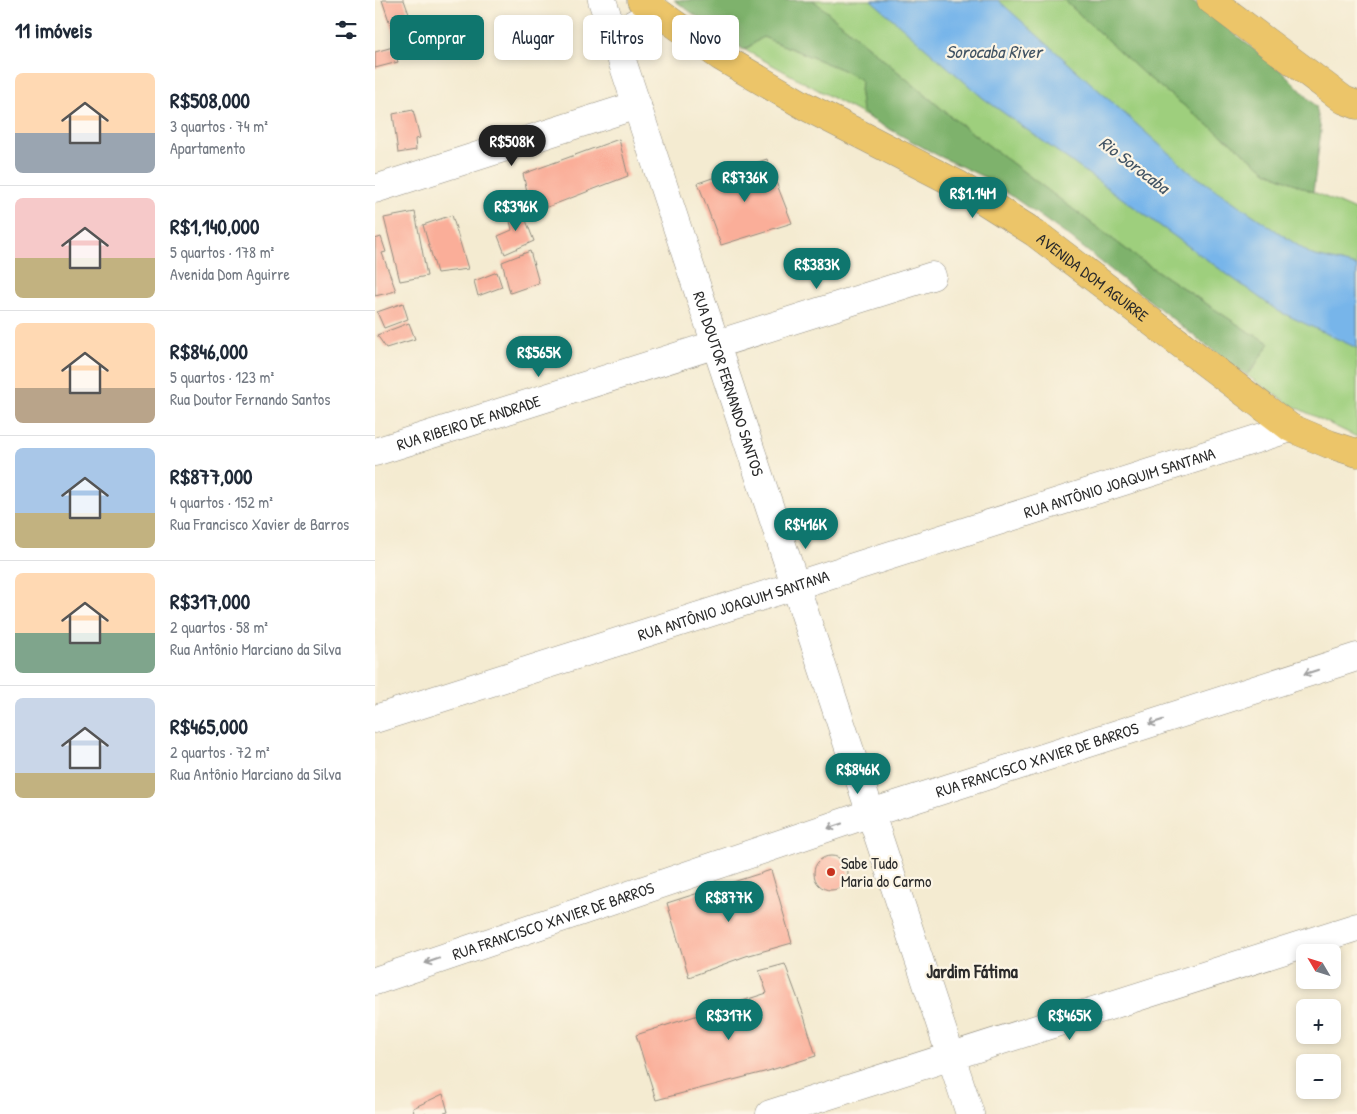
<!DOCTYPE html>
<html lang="pt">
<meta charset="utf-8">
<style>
:root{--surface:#fff;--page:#f6f6f7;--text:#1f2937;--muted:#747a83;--line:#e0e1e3;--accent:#0f766e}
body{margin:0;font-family:"Patrick Hand",sans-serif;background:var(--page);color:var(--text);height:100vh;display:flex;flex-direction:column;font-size:19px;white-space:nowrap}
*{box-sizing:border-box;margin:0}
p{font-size:16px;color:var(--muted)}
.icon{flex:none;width:28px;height:28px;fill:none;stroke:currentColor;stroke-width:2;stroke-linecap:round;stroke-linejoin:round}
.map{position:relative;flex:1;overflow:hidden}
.sheet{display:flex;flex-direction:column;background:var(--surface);width:375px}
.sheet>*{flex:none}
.guide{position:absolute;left:15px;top:15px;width:475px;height:45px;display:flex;gap:10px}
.needle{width:32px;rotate:308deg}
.controls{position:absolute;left:921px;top:944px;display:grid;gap:10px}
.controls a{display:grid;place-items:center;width:45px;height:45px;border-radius:8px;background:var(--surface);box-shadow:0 2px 8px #0003;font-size:25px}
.price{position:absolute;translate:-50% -42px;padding:0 11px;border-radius:18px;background:var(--accent);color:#fff;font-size:16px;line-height:32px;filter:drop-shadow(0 1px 2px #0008)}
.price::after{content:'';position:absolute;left:50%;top:30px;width:15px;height:11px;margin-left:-8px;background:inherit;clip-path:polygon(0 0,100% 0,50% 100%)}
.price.current{background:#222;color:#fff}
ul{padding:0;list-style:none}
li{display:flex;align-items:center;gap:15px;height:125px;padding:0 15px}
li+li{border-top:1px solid var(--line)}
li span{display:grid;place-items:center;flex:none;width:140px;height:100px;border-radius:8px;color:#555}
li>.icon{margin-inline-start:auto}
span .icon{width:60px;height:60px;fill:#fffc;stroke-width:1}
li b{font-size:21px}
h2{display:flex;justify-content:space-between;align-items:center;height:60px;padding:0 15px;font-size:21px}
.pill{padding:0 18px;border-radius:8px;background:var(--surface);box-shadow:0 2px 8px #0003;font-size:18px;line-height:45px}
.pill.current{background:var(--accent);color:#fff}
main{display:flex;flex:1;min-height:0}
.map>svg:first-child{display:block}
.green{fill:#9ecf7d;stroke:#647d54}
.forest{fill:#7eb26c;stroke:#546e4c}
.water{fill:#77b5ea;stroke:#51708a}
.building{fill:#faae99}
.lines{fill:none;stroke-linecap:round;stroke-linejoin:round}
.minor-casing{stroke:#908b7e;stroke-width:29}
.major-casing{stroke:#908b7e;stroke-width:29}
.minor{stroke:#fff;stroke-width:28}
.major{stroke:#ecc569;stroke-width:28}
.oneway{stroke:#a0a0a0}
.poi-dot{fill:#c8321e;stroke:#fcf5e5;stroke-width:2}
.labels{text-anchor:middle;stroke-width:4.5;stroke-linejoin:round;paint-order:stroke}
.street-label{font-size:16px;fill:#2b2b2b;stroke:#fcf5e5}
.poi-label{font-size:16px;fill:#2b2b2b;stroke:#fcf5e5;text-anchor:start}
.water-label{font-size:18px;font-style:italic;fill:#425464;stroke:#fcf5e5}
.neighbourhood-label{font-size:18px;font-weight:bold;fill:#2b2b2b;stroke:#fcf5e5}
</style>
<main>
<section class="sheet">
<h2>11 imóveis<svg class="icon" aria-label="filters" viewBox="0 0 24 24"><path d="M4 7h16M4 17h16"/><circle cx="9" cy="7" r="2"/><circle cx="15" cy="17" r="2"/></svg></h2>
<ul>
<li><span style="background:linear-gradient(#ffd9b3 60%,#9aa5b1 0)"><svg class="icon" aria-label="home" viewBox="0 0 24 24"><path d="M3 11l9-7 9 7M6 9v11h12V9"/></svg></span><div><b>R$508,000</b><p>3 quartos · 74 m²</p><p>Apartamento</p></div></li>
<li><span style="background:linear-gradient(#f6c9c9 60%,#c2b280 0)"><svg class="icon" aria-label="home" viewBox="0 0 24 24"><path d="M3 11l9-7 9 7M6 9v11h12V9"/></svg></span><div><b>R$1,140,000</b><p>5 quartos · 178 m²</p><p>Avenida Dom Aguirre</p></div></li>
<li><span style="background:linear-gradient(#ffd9b3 65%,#b9a48a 0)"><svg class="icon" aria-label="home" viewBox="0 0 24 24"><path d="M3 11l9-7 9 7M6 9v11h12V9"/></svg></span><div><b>R$846,000</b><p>5 quartos · 123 m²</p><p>Rua Doutor Fernando Santos</p></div></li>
<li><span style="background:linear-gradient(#a9c7e8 65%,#c2b280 0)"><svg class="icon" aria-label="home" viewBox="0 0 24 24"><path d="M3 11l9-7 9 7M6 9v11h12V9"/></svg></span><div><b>R$877,000</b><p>4 quartos · 152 m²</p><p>Rua Francisco Xavier de Barros</p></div></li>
<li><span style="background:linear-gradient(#ffd9b3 60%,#7fa58c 0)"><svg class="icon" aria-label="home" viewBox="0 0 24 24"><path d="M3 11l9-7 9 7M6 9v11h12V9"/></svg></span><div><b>R$317,000</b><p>2 quartos · 58 m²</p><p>Rua Antônio Marciano da Silva</p></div></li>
<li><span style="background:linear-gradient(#c9d6e8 75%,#c2b280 0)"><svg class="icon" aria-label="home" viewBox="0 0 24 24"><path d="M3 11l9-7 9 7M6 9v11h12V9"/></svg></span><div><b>R$465,000</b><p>2 quartos · 72 m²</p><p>Rua Antônio Marciano da Silva</p></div></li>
</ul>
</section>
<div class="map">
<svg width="982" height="1114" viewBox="0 0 982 1114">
<rect width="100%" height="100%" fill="#fcf5e5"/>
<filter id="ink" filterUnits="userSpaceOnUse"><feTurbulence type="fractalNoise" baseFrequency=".02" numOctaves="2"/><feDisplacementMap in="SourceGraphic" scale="10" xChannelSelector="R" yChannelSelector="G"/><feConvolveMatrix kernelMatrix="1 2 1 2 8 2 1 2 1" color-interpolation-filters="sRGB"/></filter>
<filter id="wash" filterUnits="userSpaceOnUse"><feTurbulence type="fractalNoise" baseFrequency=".0096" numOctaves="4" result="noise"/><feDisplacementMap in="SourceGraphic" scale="20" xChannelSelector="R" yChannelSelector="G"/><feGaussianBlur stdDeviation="1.12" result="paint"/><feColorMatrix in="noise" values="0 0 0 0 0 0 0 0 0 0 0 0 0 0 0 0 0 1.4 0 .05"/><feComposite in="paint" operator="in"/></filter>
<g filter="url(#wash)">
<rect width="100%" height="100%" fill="#f4ebd1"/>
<g class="green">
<path d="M 438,0 L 689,0 L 773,77 L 893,172 L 982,211 L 982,437 L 914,404 L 871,375 L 879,368 L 884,358 L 895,343 L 874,332 L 764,259 L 580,120 Z"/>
<path d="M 388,37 L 468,70 L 486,80 L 485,94 L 487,110 L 496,119 L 370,50 Z"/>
</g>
<g class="forest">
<path d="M 299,0 L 438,0 L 580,120 L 764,259 L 874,332 L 895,343 C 887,354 881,366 871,375 L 814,332 L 696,238 L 611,178 L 562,155 L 496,119 L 487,111 L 485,94 L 486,80 L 468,70 L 388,37 L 369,50 Z"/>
<path d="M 689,0 L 812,0 L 822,4 L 909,73 L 941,106 L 946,131 L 938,192 L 893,172 L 769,74 Z"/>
</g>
<path class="water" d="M 496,0 L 623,0 L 816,173 L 937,255 L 982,266 L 982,348 L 903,311 L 608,98 Z"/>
<g id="blocks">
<g class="building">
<path d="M 7,0 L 29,0 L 35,17 L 47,25 L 56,42 L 25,54 Z"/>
<path d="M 18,47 L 23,62 L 0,68 L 0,52 Z"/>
<path d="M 38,110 L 45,138 L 40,139 L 41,150 L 23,153 L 18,114 Z"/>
<path d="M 244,139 L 253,176 L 157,213 L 148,174 Z"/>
<path d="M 392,159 L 417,223 L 346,245 L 323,183 Z"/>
<path d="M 145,205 L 159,241 L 130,254 L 123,236 L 137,230 L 133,212 Z"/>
<path d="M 40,212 L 52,276 L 25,281 L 9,218 Z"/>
<path d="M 77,215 L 93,269 L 62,273 L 48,225 Z"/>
<path d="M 6,237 L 11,252 L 7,253 L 21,291 L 0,296 L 0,239 Z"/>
<path d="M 155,251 L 164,283 L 135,293 L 127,262 Z"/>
<path d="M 122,272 L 127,287 L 103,296 L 99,281 Z"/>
<path d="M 28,303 L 33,319 L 9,328 L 2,312 Z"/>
<path d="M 34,323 L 40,339 L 11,348 L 2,335 Z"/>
<circle cx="456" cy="873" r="17"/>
<path d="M 396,870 L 417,943 L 371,956 L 314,977 L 292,903 Z"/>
<path d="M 410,964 L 428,1013 L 441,1056 L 393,1071 L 281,1100 L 261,1035 L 392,993 L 384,971 Z"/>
<path d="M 68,1094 L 73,1112 L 66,1114 L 39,1114 L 38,1108 Z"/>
</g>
</g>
</g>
<g filter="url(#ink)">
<use href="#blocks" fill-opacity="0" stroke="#908b7e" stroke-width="1"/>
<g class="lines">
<defs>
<g id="minor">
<path id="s1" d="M 227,0 L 595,1114"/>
<path d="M 244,51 L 255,26 L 282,11"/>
<path d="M 0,189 L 262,105"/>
<path id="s2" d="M 0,452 L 557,276"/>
<path id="s3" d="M 0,719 L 916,428"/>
<path id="s4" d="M 0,981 L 496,813 L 982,657"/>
<path d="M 395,1114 L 982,927"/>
</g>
<g id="major">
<path id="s5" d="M 266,0 L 346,57 L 430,106 L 584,185 L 660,233 L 916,428 L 954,444 L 982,453"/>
<path d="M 836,0 L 969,100 L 982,105"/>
</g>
</defs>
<use href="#minor" class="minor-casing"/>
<use href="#major" class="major-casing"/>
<use href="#minor" class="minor"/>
<use href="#major" class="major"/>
</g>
<defs><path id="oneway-shaft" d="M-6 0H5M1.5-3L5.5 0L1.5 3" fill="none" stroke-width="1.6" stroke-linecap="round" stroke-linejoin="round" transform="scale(1.25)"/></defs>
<g class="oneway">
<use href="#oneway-shaft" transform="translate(936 672) rotate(162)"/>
<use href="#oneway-shaft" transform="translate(781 722) rotate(162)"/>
<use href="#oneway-shaft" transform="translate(460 826) rotate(161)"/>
<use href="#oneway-shaft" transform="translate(57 961) rotate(161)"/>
</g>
</g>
<circle class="poi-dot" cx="456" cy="872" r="5"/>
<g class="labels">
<g class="street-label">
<text dy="6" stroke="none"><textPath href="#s5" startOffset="531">AVENIDA DOM AGUIRRE</textPath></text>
<text dy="6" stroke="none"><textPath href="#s1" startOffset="404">RUA DOUTOR FERNANDO SANTOS</textPath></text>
<text dy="6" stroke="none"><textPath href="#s2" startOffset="98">RUA RIBEIRO DE ANDRADE</textPath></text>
<text dy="6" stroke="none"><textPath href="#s3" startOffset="781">RUA ANTÔNIO JOAQUIM SANTANA</textPath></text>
<text dy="6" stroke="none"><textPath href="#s3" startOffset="376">RUA ANTÔNIO JOAQUIM SANTANA</textPath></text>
<text dy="6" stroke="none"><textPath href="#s4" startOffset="698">RUA FRANCISCO XAVIER DE BARROS</textPath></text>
<text dy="6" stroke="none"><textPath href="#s4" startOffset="188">RUA FRANCISCO XAVIER DE BARROS</textPath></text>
</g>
<g class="poi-label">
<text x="466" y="869">Sabe Tudo<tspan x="466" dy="18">Maria do Carmo</tspan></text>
</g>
<g class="water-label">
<text x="619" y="58">Sorocaba River</text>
<text transform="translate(759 165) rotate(37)" y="6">Rio Sorocaba</text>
</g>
<g class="neighbourhood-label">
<text x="597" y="978">Jardim Fátima</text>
</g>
</g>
</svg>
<div class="controls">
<a><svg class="needle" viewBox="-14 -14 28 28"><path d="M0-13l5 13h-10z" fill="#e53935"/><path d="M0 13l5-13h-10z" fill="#747a83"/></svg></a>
<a>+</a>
<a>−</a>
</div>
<b class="price current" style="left:137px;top:167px">R$508K</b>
<b class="price" style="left:370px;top:203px">R$736K</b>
<b class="price" style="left:598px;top:219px">R$1.14M</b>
<b class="price" style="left:141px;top:232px">R$396K</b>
<b class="price" style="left:442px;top:290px">R$383K</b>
<b class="price" style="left:164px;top:378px">R$565K</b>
<b class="price" style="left:431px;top:550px">R$416K</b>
<b class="price" style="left:483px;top:795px">R$846K</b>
<b class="price" style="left:354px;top:923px">R$877K</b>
<b class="price" style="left:354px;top:1041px">R$317K</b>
<b class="price" style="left:695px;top:1041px">R$465K</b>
<div class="guide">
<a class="pill current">Comprar</a>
<a class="pill">Alugar</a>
<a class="pill">Filtros</a>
<a class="pill">Novo</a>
</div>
</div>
</main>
